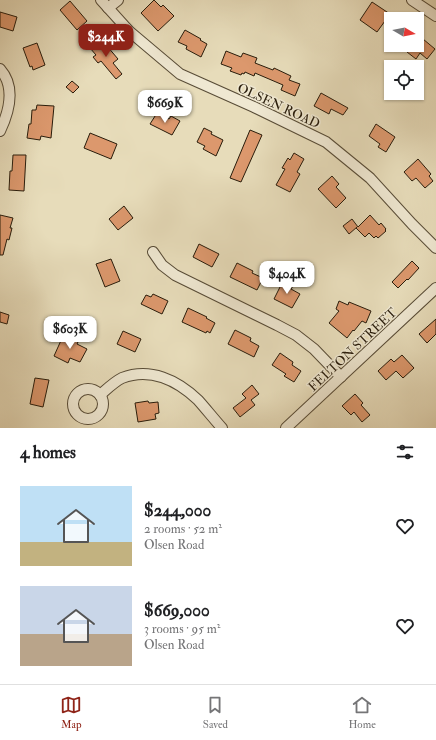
<!DOCTYPE html>
<meta charset="utf-8">
<style>
:root{--surface:#fff;--page:#f2f2f2;--text:#202124;--muted:#757577;--line:#e0e0e0;--accent:#8f2418}
body{margin:0;font-family:"IM FELL Double Pica",serif;background:var(--page);color:var(--text);height:100vh;display:flex;flex-direction:column;font-size:15px;white-space:nowrap}
*{box-sizing:border-box;margin:0}
p{font-size:13px;color:var(--muted)}
.icon{flex:none;width:22px;height:22px;fill:none;stroke:currentColor;stroke-width:2;stroke-linecap:round;stroke-linejoin:round}
.map{position:relative;height:428px;overflow:hidden}
.drawer{display:flex;flex-direction:column;background:var(--surface);flex:1}
.drawer>*{flex:none}
.needle{width:26px;rotate:100deg}
.fabs{position:absolute;left:384px;top:12px;display:grid;gap:8px}
.fabs a{display:grid;place-items:center;width:40px;height:40px;border-radius:0px;background:var(--surface);box-shadow:0 1px 3px #0004;font-size:20px}
.price{position:absolute;translate:-50% -34px;padding:0 9px;border-radius:8px;background:#fff;color:#222;font-size:13px;line-height:26px;filter:drop-shadow(0 1px 2px #0008)}
.price::after{content:'';position:absolute;left:50%;top:24px;width:12px;height:9px;margin-left:-6px;background:inherit;clip-path:polygon(0 0,100% 0,50% 100%)}
.price.selected{background:var(--accent);color:#fff}
ul{padding:0;list-style:none}
li{display:flex;align-items:center;gap:12px;height:100px;padding:0 20px}
li span{display:grid;place-items:center;flex:none;width:112px;height:80px;border-radius:0px;color:#555}
li>.icon{margin-inline-start:auto}
span .icon{width:48px;height:48px;fill:#fffc;stroke-width:1}
li b{font-size:17px}
h2{display:flex;justify-content:space-between;align-items:center;height:48px;padding:0 20px;font-size:17px}
.tab-bar{display:flex;justify-content:space-around;align-items:center;height:56px;border-top:1px solid var(--line);background:var(--surface);font-size:11px;color:var(--muted)}
.tab-bar a{display:grid;justify-items:center;gap:2px}
.tab-bar .selected{color:var(--accent)}
.map>svg:first-child{display:block}
.building{fill:#dc986d;stroke:#281c0b}
.lines{fill:none;stroke-linecap:round;stroke-linejoin:round}
.street-casing{stroke:#584c37;stroke-width:12}
.street{stroke:#efe8d2;stroke-width:10}
.labels{text-anchor:middle;stroke-width:3;stroke-linejoin:round;paint-order:stroke}
.street-label{font-size:13px;fill:#281c0b;stroke:#efe8d2}
</style>
<div class="map">
<svg width="436" height="428" viewBox="0 0 436 428">
<rect width="100%" height="100%" fill="#e7dcba"/>
<filter id="stains"><feTurbulence type="fractalNoise" baseFrequency=".005" numOctaves="4"/><feColorMatrix values="0 0 0 0 .2 0 0 0 0 .09 0 0 0 0 .02 0 0 0 .5 -.17"/></filter>
<radialGradient id="worn" r=".72"><stop offset=".6" stop-color="#630" stop-opacity="0"/><stop offset="1" stop-color="#630" stop-opacity=".3"/></radialGradient>
<g class="building">
<path d="M 154,0 L 161,7 L 163,5 L 174,16 L 158,31 L 141,13 Z"/>
<path d="M 70,1 L 87,21 L 77,30 L 60,10 Z"/>
<path d="M 372,2 L 390,14 L 377,32 L 360,20 Z"/>
<path d="M 0,12 L 17,17 L 13,31 L 0,27 Z"/>
<path d="M 185,30 L 201,39 L 200,40 L 207,44 L 201,57 L 186,49 L 187,46 L 178,42 Z"/>
<path d="M 417,34 L 435,49 L 427,59 L 420,53 L 416,59 L 407,52 L 412,45 L 417,45 Z"/>
<path d="M 101,39 L 118,59 L 113,63 L 122,74 L 116,79 L 101,61 L 98,63 L 93,57 L 96,55 L 90,48 Z"/>
<path d="M 37,43 L 45,65 L 33,70 L 32,66 L 30,67 L 23,48 Z"/>
<path d="M 226,51 L 241,57 L 243,53 L 257,58 L 255,63 L 273,70 L 274,68 L 291,76 L 289,80 L 300,84 L 295,96 L 281,90 L 283,85 L 255,73 L 254,76 L 245,72 L 244,74 L 242,73 L 241,75 L 230,71 L 232,68 L 221,64 Z"/>
<path d="M 72,81 L 79,87 L 73,93 L 66,87 Z"/>
<path d="M 321,93 L 348,108 L 343,115 L 331,109 L 329,114 L 314,106 Z"/>
<path d="M 37,105 L 54,106 L 51,138 L 41,136 L 40,140 L 27,138 L 29,124 L 31,124 L 32,110 L 36,110 Z"/>
<path d="M 157,113 L 169,119 L 171,116 L 180,121 L 172,135 L 150,124 Z"/>
<path d="M 376,124 L 395,137 L 386,152 L 378,147 L 380,144 L 369,136 Z"/>
<path d="M 204,128 L 212,132 L 211,134 L 223,140 L 216,156 L 203,149 L 205,146 L 197,142 Z"/>
<path d="M 250,130 L 262,135 L 241,182 L 230,178 Z"/>
<path d="M 90,133 L 117,144 L 111,159 L 84,148 Z"/>
<path d="M 294,153 L 304,159 L 297,172 L 300,174 L 290,192 L 276,185 L 285,169 L 282,168 L 288,158 L 290,160 Z"/>
<path d="M 13,155 L 26,155 L 24,191 L 9,190 L 10,171 L 12,171 Z"/>
<path d="M 418,159 L 431,174 L 429,176 L 433,181 L 425,188 L 416,178 L 412,181 L 404,172 Z"/>
<path d="M 332,176 L 339,184 L 336,187 L 346,198 L 336,208 L 318,189 Z"/>
<path d="M 124,206 L 133,218 L 118,230 L 109,219 Z"/>
<path d="M 0,215 L 13,218 L 10,228 L 12,228 L 9,240 L 7,239 L 3,255 L 0,255 Z"/>
<path d="M 370,215 L 379,225 L 381,223 L 386,229 L 385,230 L 386,231 L 378,238 L 376,236 L 374,238 L 369,233 L 365,237 L 356,228 L 357,227 L 349,234 L 343,226 L 352,219 L 358,227 Z"/>
<path d="M 199,244 L 219,254 L 212,267 L 193,257 Z"/>
<path d="M 111,259 L 120,281 L 105,287 L 96,264 Z"/>
<path d="M 412,261 L 419,268 L 408,280 L 407,279 L 398,288 L 392,282 Z"/>
<path d="M 237,263 L 253,271 L 252,273 L 263,278 L 257,290 L 230,277 Z"/>
<path d="M 285,282 L 293,286 L 291,289 L 300,294 L 292,308 L 274,299 L 281,285 L 283,286 Z"/>
<path d="M 153,294 L 168,301 L 162,314 L 141,304 L 146,295 L 151,297 Z"/>
<path d="M 339,301 L 348,305 L 349,302 L 371,311 L 366,323 L 362,321 L 354,331 L 353,330 L 347,338 L 329,323 L 339,311 L 336,309 Z"/>
<path d="M 188,308 L 207,317 L 206,318 L 215,323 L 210,333 L 207,331 L 206,333 L 182,322 Z"/>
<path d="M 0,312 L 9,315 L 7,324 L 0,322 Z"/>
<path d="M 436,319 L 436,334 L 427,343 L 419,334 Z"/>
<path d="M 235,330 L 251,338 L 250,341 L 259,346 L 254,357 L 228,344 Z"/>
<path d="M 123,331 L 141,339 L 135,352 L 117,344 Z"/>
<path d="M 63,336 L 78,342 L 77,344 L 87,349 L 80,362 L 70,358 L 68,363 L 54,356 Z"/>
<path d="M 280,353 L 293,362 L 292,365 L 301,371 L 294,382 L 284,376 L 286,374 L 272,365 Z"/>
<path d="M 402,355 L 414,368 L 403,378 L 396,371 L 386,380 L 378,371 L 391,359 L 394,362 Z"/>
<path d="M 35,378 L 49,380 L 43,407 L 30,404 Z"/>
<path d="M 252,385 L 259,394 L 251,400 L 255,405 L 240,417 L 233,408 L 246,398 L 242,394 Z"/>
<path d="M 355,394 L 363,403 L 361,405 L 370,415 L 362,422 L 354,412 L 351,415 L 342,406 Z"/>
<path d="M 148,401 L 149,403 L 158,402 L 159,413 L 155,414 L 156,419 L 138,422 L 135,403 Z"/>
</g>
<g class="lines">
<defs>
<g id="street">
<path d="M 101,0 L 129,31 L 180,74 L 254,107 L 326,142 L 370,178 L 412,224 L 436,248"/>
<path d="M 412,0 L 436,16"/>
<path d="M 108,8 L 118,0"/>
<path d="M 0,69 C 16,87 9,112 0,131"/>
<path d="M 153,252 L 162,265 L 175,275 L 277,325 L 296,335 L 314,349 L 341,377"/>
<circle cx="88" cy="404" r="15"/>
<path d="M 100,395 C 107,389 114,382 122,378 C 150,367 177,380 198,400 C 206,409 214,419 222,428"/>
<path d="M 286,428 L 436,288"/>
</g>
</defs>
<use href="#street" class="street-casing"/>
<use href="#street" class="street"/>
</g>
<g class="labels">
<g class="street-label">
<text transform="translate(279 105) rotate(25)" y="5">OLSEN ROAD</text>
<text transform="translate(352 349) rotate(-43)" y="5">FELTON STREET</text>
</g>
</g>
<rect width="100%" height="100%" filter="url(#stains)"/>
<rect width="100%" height="100%" fill="url(#worn)"/>
</svg>
<div class="fabs">
<a><svg class="needle" viewBox="-14 -14 28 28"><path d="M0-13l5 13h-10z" fill="#e53935"/><path d="M0 13l5-13h-10z" fill="#757577"/></svg></a>
<a><svg class="icon" aria-label="locate" viewBox="0 0 24 24"><circle cx="12" cy="12" r="6"/><path d="M12 2v4M12 18v4M2 12h4M18 12h4"/></svg></a>
</div>
<b class="price selected" style="left:106px;top:58px">$244K</b>
<b class="price" style="left:165px;top:124px">$669K</b>
<b class="price" style="left:287px;top:295px">$404K</b>
<b class="price" style="left:70px;top:350px">$603K</b>
</div>
<section class="drawer">
<h2>4 homes<svg class="icon" aria-label="filters" viewBox="0 0 24 24"><path d="M4 7h16M4 17h16"/><circle cx="9" cy="7" r="2"/><circle cx="15" cy="17" r="2"/></svg></h2>
<ul>
<li><span style="background:linear-gradient(#bfe0f5 70%,#c2b280 0)"><svg class="icon" aria-label="home" viewBox="0 0 24 24"><path d="M3 11l9-7 9 7M6 9v11h12V9"/></svg></span><div><b>$244,000</b><p>2 rooms · 52 m²</p><p>Olsen Road</p></div><svg class="icon" aria-label="heart" viewBox="0 0 24 24"><path d="M12 20l-8-8c-3-5 5-10 8-4 3-6 11-1 8 4z"/></svg></li>
<li><span style="background:linear-gradient(#c9d6e8 60%,#b9a48a 0)"><svg class="icon" aria-label="home" viewBox="0 0 24 24"><path d="M3 11l9-7 9 7M6 9v11h12V9"/></svg></span><div><b>$669,000</b><p>3 rooms · 95 m²</p><p>Olsen Road</p></div><svg class="icon" aria-label="heart" viewBox="0 0 24 24"><path d="M12 20l-8-8c-3-5 5-10 8-4 3-6 11-1 8 4z"/></svg></li>
</ul>
</section>
<nav class="tab-bar">
<a class="selected"><svg class="icon" aria-label="map" viewBox="0 0 24 24"><path d="M3 6l6-2 6 2 6-2v14l-6 2-6-2-6 2zM9 4v14M15 6v14"/></svg>Map</a>
<a><svg class="icon" aria-label="saved" viewBox="0 0 24 24"><path d="M7 4h10v16l-5-4-5 4z"/></svg>Saved</a>
<a><svg class="icon" aria-label="home" viewBox="0 0 24 24"><path d="M3 11l9-7 9 7M6 9v11h12V9"/></svg>Home</a>
</nav>
